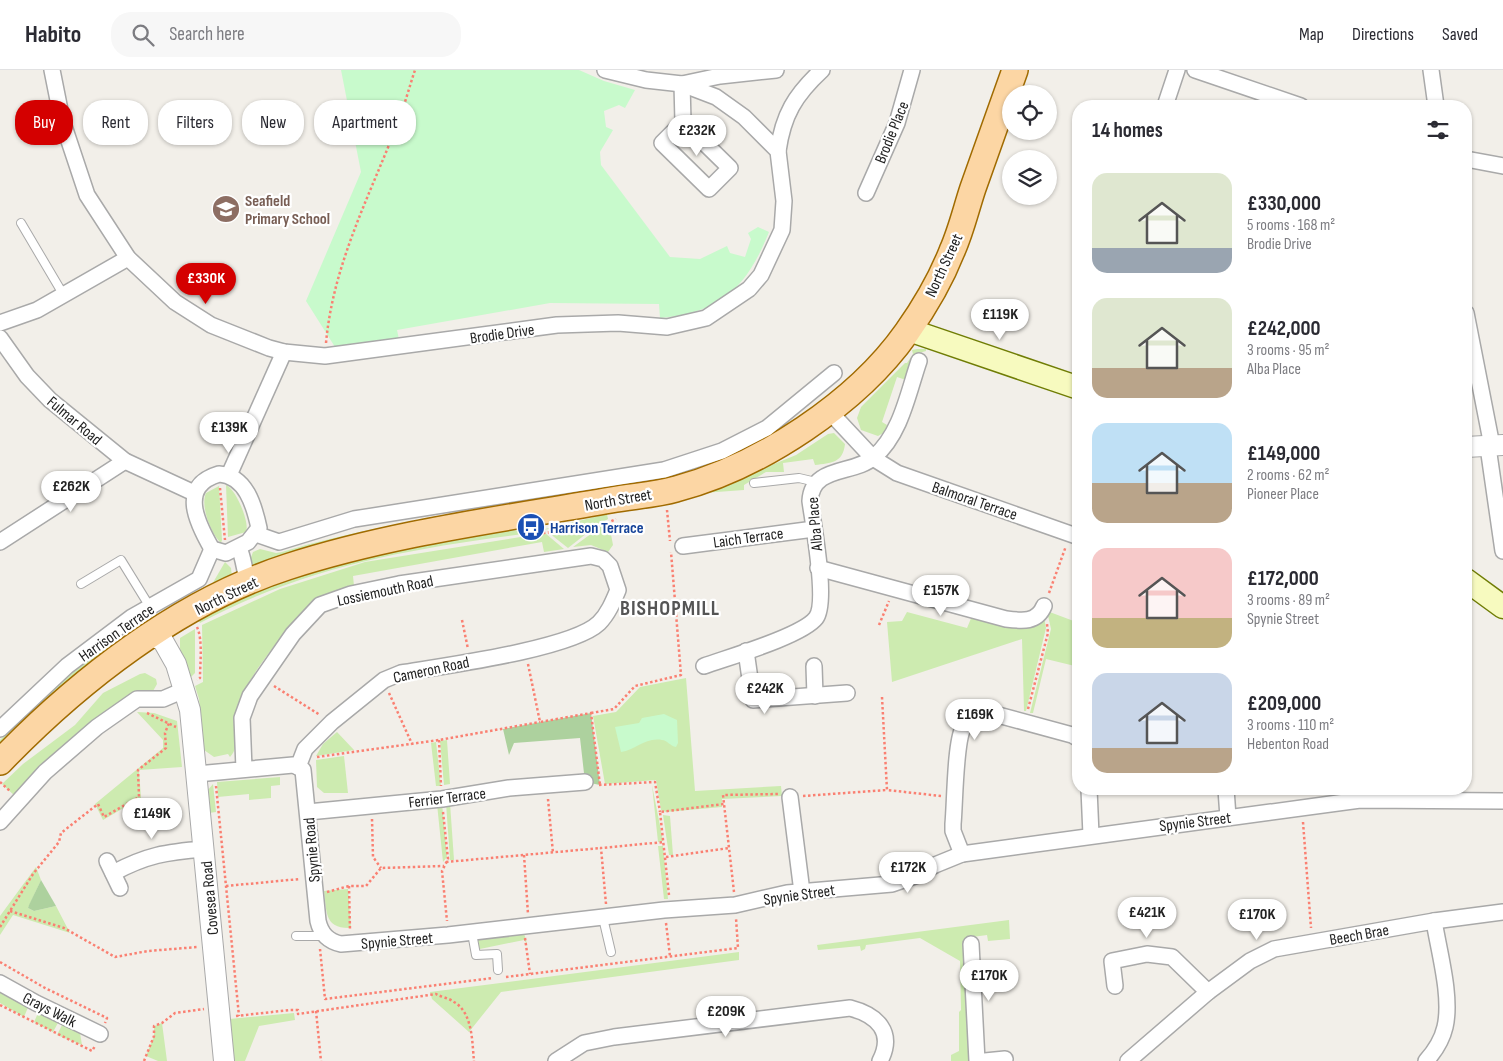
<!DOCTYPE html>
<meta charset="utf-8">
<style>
:root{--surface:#fff;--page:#f7f7f7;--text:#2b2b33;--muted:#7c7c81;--line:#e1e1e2;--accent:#d40000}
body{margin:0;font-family:"Sofia Sans Condensed",sans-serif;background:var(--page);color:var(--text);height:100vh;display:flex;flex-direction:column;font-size:19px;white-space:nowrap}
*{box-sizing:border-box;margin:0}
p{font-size:16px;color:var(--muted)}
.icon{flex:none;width:28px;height:28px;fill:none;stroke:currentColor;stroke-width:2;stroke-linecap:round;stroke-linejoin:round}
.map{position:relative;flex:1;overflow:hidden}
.details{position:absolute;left:1072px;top:30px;width:400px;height:695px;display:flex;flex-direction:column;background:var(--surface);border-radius:20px;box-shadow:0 1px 4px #0004}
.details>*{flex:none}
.guide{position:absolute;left:15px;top:30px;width:475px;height:45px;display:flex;gap:10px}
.tools{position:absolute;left:1002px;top:15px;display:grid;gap:10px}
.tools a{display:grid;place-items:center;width:55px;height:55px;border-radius:50%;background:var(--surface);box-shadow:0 1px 4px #0004;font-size:25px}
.price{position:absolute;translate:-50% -42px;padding:0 11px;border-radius:18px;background:#fff;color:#222;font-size:16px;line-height:32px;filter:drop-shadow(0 1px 2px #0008)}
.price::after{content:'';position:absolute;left:50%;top:30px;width:15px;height:11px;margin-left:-8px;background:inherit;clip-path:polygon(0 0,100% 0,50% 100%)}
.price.selected{background:var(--accent);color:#fff}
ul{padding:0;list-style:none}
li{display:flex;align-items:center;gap:15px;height:125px;padding:0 20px}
li span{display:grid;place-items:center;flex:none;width:140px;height:100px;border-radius:15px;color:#555}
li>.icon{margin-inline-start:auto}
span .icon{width:60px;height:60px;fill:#fffc;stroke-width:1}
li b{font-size:21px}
h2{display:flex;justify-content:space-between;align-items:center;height:60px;padding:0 20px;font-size:21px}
.pill{padding:0 18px;border-radius:20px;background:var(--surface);box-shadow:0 1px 4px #0004;font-size:18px;line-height:45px}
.pill.selected{background:var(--accent);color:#fff}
header{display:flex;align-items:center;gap:30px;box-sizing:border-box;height:70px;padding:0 25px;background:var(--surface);border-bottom:1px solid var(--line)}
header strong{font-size:24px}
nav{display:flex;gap:28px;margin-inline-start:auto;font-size:18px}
.search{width:350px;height:45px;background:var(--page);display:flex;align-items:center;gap:12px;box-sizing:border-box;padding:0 18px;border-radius:20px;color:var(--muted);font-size:19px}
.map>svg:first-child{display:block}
.grass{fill:#cdebb0}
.forest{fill:#add19e}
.park{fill:#c8facc}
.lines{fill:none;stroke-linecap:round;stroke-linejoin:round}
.service-casing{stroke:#a9a9a9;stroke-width:10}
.minor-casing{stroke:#a9a9a9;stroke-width:18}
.tertiary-casing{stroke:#a9a9a9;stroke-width:22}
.secondary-casing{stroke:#707d05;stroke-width:25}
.primary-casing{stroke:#a06b00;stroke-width:28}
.path{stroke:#fa8072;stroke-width:2.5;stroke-dasharray:2.5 2.5;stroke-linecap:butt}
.service{stroke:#fff;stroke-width:8}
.minor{stroke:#fff;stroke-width:15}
.tertiary{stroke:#fff;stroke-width:20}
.secondary{stroke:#f7fabf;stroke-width:22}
.primary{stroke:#fcd6a4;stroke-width:25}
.labels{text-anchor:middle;stroke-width:4.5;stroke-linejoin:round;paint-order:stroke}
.street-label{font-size:16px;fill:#222;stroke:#fff}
.education-label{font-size:16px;font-weight:bold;fill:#785e54;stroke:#fff;text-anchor:start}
.transit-label{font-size:16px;font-weight:bold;fill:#164399;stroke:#fff;text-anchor:start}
.district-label{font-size:21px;font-weight:bold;letter-spacing:1px;fill:#555;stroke:#fff}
</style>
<header>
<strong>Habito</strong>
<div class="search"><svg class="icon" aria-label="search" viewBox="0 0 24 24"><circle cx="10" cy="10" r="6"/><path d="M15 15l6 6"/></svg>Search here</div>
<nav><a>Map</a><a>Directions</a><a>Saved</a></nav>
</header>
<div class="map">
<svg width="1503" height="991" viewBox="0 0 1503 991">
<rect width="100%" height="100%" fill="#f2efe9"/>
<g class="grass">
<path d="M 917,279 L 926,279 L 926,281 L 919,283 L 906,310 L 897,307 L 882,352 L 887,355 L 885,362 L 878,366 L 861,360 L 857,348 L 861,337 L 905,293 L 907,293 L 913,284 L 912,280 Z"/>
<path d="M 834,363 L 845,374 C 843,393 831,393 815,395 L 813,389 L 783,393 L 784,402 L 766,402 L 744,415 L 744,420 L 703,423 L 796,385 L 828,364 Z"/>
<path d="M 226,415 C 236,419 250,453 246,462 L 228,467 Z"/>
<path d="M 670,415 L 254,498 L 250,490 L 253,482 L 260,479 L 276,483 L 282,482 C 404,445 543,433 670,415 Z"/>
<path d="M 219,416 L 222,470 L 221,473 C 211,464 200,436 206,423 Z"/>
<path d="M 607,444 L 608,449 L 601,453 L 541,460 Z"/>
<path d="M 609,454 L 613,475 L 608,482 L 591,475 L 573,477 L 603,455 Z"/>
<path d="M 596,456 L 568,478 L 549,463 Z"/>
<path d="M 489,459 L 525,461 L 523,464 C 407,479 305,497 200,553 L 197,547 L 276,508 Z"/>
<path d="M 545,463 L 564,479 L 544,482 L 542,472 L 353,506 L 354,516 C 344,519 331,520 322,527 C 297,543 243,611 237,639 C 233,656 242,674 230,687 L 228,684 L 214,687 L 204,680 L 199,629 L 195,616 L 203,612 L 202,555 L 280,519 L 365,492 Z"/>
<path d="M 225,492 L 231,498 L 232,507 L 211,516 Z"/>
<path d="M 1047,541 L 1079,553 L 1079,597 L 1046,589 L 1033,643 L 1030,643 L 1051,559 Z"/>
<path d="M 907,542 L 967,558 L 972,546 L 1044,547 L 1046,558 L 1026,641 L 1024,641 L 1022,569 L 892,612 L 887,552 L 902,551 Z"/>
<path d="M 195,559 L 195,603 L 191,607 L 180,579 L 180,568 Z"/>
<path d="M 108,577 L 110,581 L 0,688 L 0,670 L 65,608 Z"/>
<path d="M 145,603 L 156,609 L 157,614 L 153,621 L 155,625 L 150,626 L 16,727 L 2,714 L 23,694 L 75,655 L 103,623 L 140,604 Z"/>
<path d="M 686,608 L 695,721 L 781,716 L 782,726 L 722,729 L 722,737 L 666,742 L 661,740 L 656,710 L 605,714 L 593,646 L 616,642 L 640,617 Z"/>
<path d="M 137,642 L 154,643 L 177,651 L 182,697 L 139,700 L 141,728 L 103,750 L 95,734 L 163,678 L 163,670 Z"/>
<path d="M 337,662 L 354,680 L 316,686 L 323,674 Z"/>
<path d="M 447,670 L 450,714 L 444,715 L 440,671 Z"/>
<path d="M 436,672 L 441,716 L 436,716 L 431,673 Z"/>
<path d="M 344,686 L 348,723 L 324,723 L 317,717 L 316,690 Z"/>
<path d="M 280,707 L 280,715 L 271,716 L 271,728 L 249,730 L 249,724 L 218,727 L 217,712 Z"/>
<path d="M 213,714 L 216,742 L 209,743 L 207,721 Z"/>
<path d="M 652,715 L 663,771 L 658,772 Z"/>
<path d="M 442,733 L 447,787 L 443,792 L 437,734 Z"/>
<path d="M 446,733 L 450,733 L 454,790 L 450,790 Z"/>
<path d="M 663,745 L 670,746 L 673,785 L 669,785 Z"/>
<path d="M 658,776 L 663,776 L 668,829 L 664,829 Z"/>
<path d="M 36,797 L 41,810 L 28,838 L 34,841 L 56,836 L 70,863 L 13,845 L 0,865 L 0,846 Z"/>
<path d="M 348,819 L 351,858 C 324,859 327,842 324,821 Z"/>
<path d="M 1009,850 L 1010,869 L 988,871 L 987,865 L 965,868 L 974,991 L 951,991 L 951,985 L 959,981 L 959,942 L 961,940 L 960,891 L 920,868 L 866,875 L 865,879 L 861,881 L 860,876 L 818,880 L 817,875 Z"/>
<path d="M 522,856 L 527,874 L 524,870 L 475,880 L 472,863 Z"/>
<path d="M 739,882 L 739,890 L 501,922 L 469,962 L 432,929 L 430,922 Z"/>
<path d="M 0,919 L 29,935 L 24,947 L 0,933 Z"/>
<path d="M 39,941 L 59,951 L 53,962 L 34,952 Z"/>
<path d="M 294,943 L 295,950 L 259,956 L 245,991 L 233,991 L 229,949 Z"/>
<path d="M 63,953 L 80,963 L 82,975 L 57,965 Z"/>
<path d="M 162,953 L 167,991 L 158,991 L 146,986 L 154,966 L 154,956 Z"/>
</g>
<g class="forest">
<path d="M 591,643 L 600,715 L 585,712 L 580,668 L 514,673 L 509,685 L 503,659 Z"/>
<path d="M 41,810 L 56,836 L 34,841 L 28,838 L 29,835 Z"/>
</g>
<g class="park">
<path d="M 341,0 L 579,0 L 604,11 L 635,20 L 625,38 L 619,35 L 604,41 L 606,57 L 613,60 L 600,82 L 601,95 L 670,187 L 700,189 L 727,176 L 730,183 L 745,187 L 751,169 L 748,163 L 758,157 L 769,162 C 747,217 721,243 660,248 L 659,234 L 550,233 L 397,260 L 400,274 L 335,277 L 306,231 L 361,102 Z"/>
<path d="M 664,644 L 677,650 L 678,673 L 676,677 C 670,676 667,670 662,670 C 645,667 636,680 621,682 L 615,657 L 639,653 L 642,648 Z"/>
</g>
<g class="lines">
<defs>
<g id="service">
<path d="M 21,153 L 63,224"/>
<path d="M 754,413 L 799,408 L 816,412"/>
<path d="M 81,514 L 121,490 L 150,537"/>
<path d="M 603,848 L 611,882"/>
<path d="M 472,863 L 476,885 L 497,884 L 498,900"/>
<path d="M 296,866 L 319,866 L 323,864"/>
</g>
<g id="minor">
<path d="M 52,0 L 62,50 L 87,125 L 128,188 L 175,232 L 211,255 L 269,278 L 284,282 L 325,286 L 557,255 L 618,253 L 667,257 L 706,248 L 749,219 L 761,205 L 782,160 L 784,131 L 778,81 L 744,47 L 716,27 L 682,14 L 646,10 L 605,0"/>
<path d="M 1195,0 L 1301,36"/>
<path d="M 1431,0 L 1436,36"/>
<path d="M 1165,36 L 1177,0"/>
<path d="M 683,52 L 662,73 L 709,119 L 730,98 L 683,52 L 682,14 L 720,6 L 776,0"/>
<path d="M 778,81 C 783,45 795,25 822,0"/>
<path d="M 1466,89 L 1503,96"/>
<path d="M 866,123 L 897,53 L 912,0"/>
<path d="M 1466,243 L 1492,376"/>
<path d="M 0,253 L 37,240 L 128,188"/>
<path d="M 0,268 L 27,306 L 50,330 L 125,391 L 194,423"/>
<path d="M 829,341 L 873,388 L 897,403 L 1079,467"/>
<path d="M 1488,377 L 1503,481"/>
<path d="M 219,404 C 246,406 254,435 259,458 L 248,472 L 226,483 L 212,479 C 197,453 178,416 219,404 Z"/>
<path d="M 229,405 L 284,282"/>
<path d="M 256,464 L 279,472 L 354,449 L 664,400 L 722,381 L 767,358 L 834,303"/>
<path d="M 0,472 L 125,391"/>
<path d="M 683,476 L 814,459"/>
<path d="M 239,478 C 244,489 244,500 248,512"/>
<path d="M 818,498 L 1006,549 C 1022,551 1037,553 1044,536"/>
<path d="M 746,581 L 753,630 L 847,623"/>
<path d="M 704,596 C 729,587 802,566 816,548 C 828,532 813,453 810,431 C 812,395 854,405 874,387 C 901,364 908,323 919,291"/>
<path d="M 814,596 L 815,626"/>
<path d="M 0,659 L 67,596 L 132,547 L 199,509 L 212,479"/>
<path d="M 298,697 L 303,700 L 318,851 C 321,864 328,871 341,874 L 448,865 L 664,840 L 735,835 L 787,823 L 892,814 L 915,806 L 935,795 L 962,784 L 1360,730 L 1503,731"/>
<path d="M 197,704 L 293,695 L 298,697 L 305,679 L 332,652 L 384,610 L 401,603 C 443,596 572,579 599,553 C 608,544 613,532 618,520 L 610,496 L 603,489 L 591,486 L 399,514 L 351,524 L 320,535 L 293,564 L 250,626 L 242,648 L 244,699"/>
<path d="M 1089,719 L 1091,765"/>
<path d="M 1226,719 L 1228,747"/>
<path d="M 790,727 L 802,822"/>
<path d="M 308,742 L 442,729 L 509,718 L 585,712"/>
<path d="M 0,752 L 45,702 L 97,657 L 137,629 L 163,629 L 184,620"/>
<path d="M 962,784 L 953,761 L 953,754 C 955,733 955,674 963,658 C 967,647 976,643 987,642 L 1072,665 L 1079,669"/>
<path d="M 107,791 L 120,818"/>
<path d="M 113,803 C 147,785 166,782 204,779"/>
<path d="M 971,874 L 977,991"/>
<path d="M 0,913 L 36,933 L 100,964"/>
<path d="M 1115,916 L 1112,891 L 1147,884 L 1172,887 L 1208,922"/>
<path d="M 556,991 L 584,973 L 614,967 L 850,938 C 877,945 895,962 880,991"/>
<path d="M 985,991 L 1005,989"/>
<path d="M 1128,991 L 1208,922 L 1250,891 L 1274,879 L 1434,851 L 1503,842"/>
<path d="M 1426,991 C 1435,981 1442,970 1445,957 C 1452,927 1439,882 1434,851"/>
</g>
<g id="tertiary">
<path d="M 1466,377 L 1503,375"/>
<path d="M 151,565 L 163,571 L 176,594 L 190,640 L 224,991"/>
</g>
<g id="secondary">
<path d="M 909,260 L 1079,318"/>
<path d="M 1466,510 L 1503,537"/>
</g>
<path id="primary" d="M 0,692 C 78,611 179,532 287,497 C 391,463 503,449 611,430 C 632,426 655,425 676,419 C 760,397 857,333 907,262 C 924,238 941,209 952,181 C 961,161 966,139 973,118 C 987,79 1001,40 1015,0"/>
</defs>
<use href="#service" class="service-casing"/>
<use href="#minor" class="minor-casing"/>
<use href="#tertiary" class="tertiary-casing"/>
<use href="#secondary" class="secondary-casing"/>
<use href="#primary" class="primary-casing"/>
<g class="path">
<path d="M 326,273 C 333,195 369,127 397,55 C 404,37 409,18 415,0"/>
<path d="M 220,418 L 225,470"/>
<path d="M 667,440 L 670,471"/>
<path d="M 1074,452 L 1079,439"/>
<path d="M 528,465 L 601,456 L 616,449"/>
<path d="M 1049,523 L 1066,476"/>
<path d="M 462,550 L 468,579"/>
<path d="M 879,555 L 889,531"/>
<path d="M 197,557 C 203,570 200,593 200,608 L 197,610"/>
<path d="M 528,594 L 540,652 L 591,643 L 600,715"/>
<path d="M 274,616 L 320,645"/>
<path d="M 389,623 L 412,674"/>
<path d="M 882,627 L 887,720 L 941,726"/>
<path d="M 1028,639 L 1048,563 L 1047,554"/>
<path d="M 147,643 L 176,657"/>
<path d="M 591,643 L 614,639 L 635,616 L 681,605 L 671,482"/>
<path d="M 439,670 L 441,716"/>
<path d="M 317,687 L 439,670 L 540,652"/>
<path d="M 0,712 L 11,722"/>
<path d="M 599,715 L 655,712 L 660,742"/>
<path d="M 216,716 L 239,946"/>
<path d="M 803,726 L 887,720"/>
<path d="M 548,729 L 553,783"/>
<path d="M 443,742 L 448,789 L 442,801 L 447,851"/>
<path d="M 372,749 L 373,787 L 381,798"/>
<path d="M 1303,752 L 1311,858"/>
<path d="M 524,785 L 528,844"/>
<path d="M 666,787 L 729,778"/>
<path d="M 446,792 L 601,778"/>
<path d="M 226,816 L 300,809"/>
<path d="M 349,816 L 350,860"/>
<path d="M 327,822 L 349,816 L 366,816 L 381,798 L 444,796"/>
<path d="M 734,822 L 723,725 L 778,724"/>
<path d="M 669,825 L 660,742 L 724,734"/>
<path d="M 606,834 L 601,778 L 664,772"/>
<path d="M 10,841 L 64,858 L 115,887 L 148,881 L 198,877"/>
<path d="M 666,853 L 670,886"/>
<path d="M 0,857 L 33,804 L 59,772 L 61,763 L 98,734 L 104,747 L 139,727 L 138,700 L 166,678 L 165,663 L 169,653"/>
<path d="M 525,868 L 530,904"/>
<path d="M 320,879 L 325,929 L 493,908"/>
<path d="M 0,892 L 45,918 L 107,948 L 105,953"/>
<path d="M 506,907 L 738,878 L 736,848"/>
<path d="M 0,935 L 92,981 L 95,976"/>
<path d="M 316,941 L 321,991"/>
<path d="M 236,946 L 290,940 L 298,940 L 298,944 L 436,924 C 441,927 449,928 454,932 C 473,943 472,972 474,991"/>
<path d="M 144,991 L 154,966 L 154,956 L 162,953 L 175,943 L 204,939"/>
</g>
<use href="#service" class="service"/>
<use href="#minor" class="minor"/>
<use href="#tertiary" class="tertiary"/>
<use href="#secondary" class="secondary"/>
<use href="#primary" class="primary"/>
</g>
<defs>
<symbol id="school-disc" viewBox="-11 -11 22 22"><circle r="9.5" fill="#8d6e63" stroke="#fff"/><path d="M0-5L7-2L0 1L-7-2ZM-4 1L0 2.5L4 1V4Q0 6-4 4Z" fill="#fff"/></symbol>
<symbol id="bus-disc" viewBox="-11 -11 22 22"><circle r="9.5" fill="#1a4fb4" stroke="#fff"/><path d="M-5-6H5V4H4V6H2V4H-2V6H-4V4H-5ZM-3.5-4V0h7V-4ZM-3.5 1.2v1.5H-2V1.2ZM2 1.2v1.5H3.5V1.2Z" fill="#fff"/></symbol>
</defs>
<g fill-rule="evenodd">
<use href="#school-disc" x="210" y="123" width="32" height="32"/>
<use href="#bus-disc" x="515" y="441" width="32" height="32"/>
</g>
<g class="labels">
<g class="street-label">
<text transform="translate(891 62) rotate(-68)" y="6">Brodie Place</text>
<text transform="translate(943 195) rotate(-65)" y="6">North Street</text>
<text transform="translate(502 263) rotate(-8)" y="6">Brodie Drive</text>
<text transform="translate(75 350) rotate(40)" y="6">Fulmar Road</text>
<text transform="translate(618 429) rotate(-10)" y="6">North Street</text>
<text transform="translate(975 430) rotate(19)" y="6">Balmoral Terrace</text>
<text transform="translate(814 454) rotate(-95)" y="6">Alba Place</text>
<text transform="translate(748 467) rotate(-8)" y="6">Laich Terrace</text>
<text transform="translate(385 520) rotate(-12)" y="6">Lossiemouth Road</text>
<text transform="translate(226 525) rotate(-26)" y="6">North Street</text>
<text transform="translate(116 562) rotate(-35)" y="6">Harrison Terrace</text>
<text transform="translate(431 599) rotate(-12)" y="6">Cameron Road</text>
<text transform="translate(447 727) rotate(-7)" y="6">Ferrier Terrace</text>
<text transform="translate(1195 751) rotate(-7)" y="6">Spynie Street</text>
<text transform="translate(311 780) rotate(-95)" y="6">Spynie Road</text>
<text transform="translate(799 824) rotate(-8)" y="6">Spynie Street</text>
<text transform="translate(209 828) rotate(-95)" y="6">Covesea Road</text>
<text transform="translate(1359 864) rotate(-10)" y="6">Beech Brae</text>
<text transform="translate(397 870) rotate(-5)" y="6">Spynie Street</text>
<text transform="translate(50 939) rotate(27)" y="6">Grays Walk</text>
</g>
<g class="education-label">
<text x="245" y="136">Seafield<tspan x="245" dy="18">Primary School</tspan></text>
</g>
<g class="transit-label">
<text x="550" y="463">Harrison Terrace</text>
</g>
<g class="district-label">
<text x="670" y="545">BISHOPMILL</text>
</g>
</g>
</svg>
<div class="tools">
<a><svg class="icon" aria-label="locate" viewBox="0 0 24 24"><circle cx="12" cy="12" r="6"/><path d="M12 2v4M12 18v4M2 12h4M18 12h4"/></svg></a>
<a><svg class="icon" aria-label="layers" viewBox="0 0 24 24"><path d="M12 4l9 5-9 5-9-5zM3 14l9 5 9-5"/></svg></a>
</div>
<b class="price" style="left:697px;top:87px">£232K</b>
<b class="price selected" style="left:206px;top:235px">£330K</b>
<b class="price" style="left:1000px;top:271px">£119K</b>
<b class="price" style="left:229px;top:384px">£139K</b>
<b class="price" style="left:71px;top:443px">£262K</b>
<b class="price" style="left:941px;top:547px">£157K</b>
<b class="price" style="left:765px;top:645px">£242K</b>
<b class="price" style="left:975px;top:671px">£169K</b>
<b class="price" style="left:152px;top:770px">£149K</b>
<b class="price" style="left:908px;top:824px">£172K</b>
<b class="price" style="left:1147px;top:869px">£421K</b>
<b class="price" style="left:1257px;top:871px">£170K</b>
<b class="price" style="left:989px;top:932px">£170K</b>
<b class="price" style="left:726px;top:968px">£209K</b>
<div class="guide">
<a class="pill selected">Buy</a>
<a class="pill">Rent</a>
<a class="pill">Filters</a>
<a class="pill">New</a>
<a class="pill">Apartment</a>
</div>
<section class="details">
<h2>14 homes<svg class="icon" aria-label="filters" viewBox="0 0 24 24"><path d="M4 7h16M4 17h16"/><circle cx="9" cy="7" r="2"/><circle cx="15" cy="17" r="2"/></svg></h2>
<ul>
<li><span style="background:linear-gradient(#dfe7d0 75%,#9aa5b1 0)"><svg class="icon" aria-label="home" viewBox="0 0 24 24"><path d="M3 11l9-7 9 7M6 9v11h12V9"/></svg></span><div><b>£330,000</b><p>5 rooms · 168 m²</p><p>Brodie Drive</p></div></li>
<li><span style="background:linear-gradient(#dfe7d0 70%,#b9a48a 0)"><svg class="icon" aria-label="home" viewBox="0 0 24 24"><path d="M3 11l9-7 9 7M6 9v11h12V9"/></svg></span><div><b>£242,000</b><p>3 rooms · 95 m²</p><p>Alba Place</p></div></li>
<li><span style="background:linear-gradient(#bfe0f5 60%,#b9a48a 0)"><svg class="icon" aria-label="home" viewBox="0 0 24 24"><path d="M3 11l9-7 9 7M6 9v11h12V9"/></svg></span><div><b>£149,000</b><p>2 rooms · 62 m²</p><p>Pioneer Place</p></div></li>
<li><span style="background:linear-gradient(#f6c9c9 70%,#c2b280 0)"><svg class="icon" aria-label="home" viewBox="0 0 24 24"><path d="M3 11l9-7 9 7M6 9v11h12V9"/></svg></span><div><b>£172,000</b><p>3 rooms · 89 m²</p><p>Spynie Street</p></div></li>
<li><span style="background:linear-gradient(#c9d6e8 75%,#b9a48a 0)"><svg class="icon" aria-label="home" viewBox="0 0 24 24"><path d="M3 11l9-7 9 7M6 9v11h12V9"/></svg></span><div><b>£209,000</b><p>3 rooms · 110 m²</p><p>Hebenton Road</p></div></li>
</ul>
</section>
</div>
